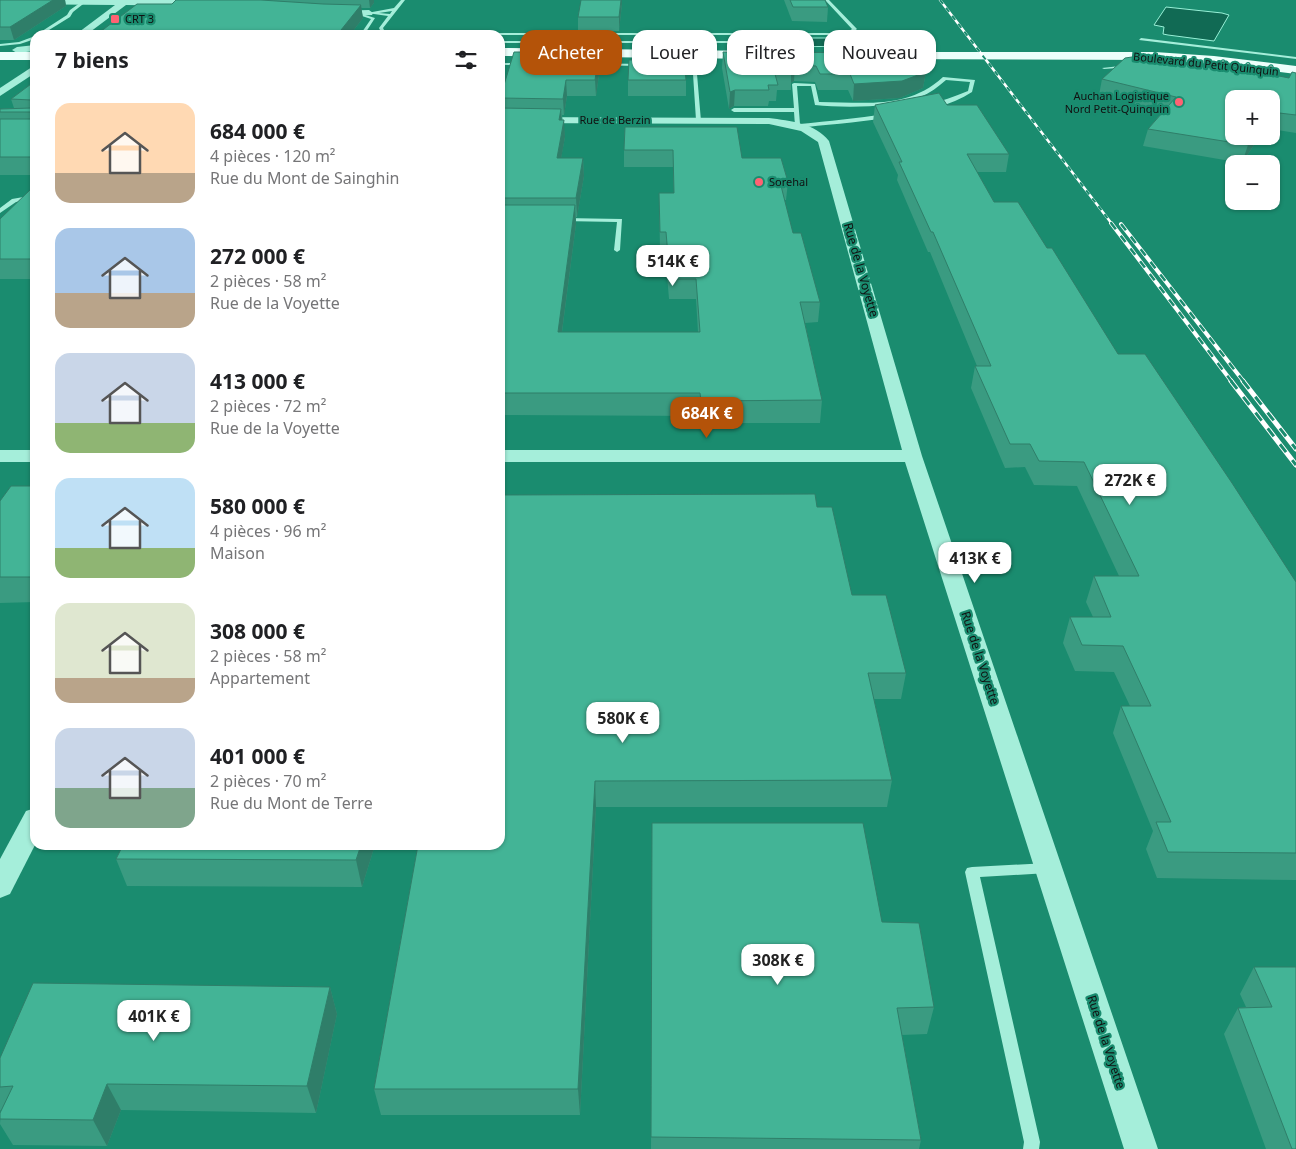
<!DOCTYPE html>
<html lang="fr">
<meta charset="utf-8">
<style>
:root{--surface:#fff;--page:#f6f6f6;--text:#202124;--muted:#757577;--accent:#b45309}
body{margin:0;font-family:"Noto Sans",sans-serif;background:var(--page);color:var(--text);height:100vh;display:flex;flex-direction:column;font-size:19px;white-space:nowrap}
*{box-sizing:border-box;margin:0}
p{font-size:16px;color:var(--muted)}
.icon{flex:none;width:28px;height:28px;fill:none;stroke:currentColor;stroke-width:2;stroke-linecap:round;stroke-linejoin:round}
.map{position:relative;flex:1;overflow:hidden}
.details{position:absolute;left:30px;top:30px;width:475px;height:820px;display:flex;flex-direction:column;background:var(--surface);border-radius:15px;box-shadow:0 1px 4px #0004}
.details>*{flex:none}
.hud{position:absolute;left:520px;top:30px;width:475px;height:45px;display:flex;gap:10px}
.tools{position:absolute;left:1225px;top:90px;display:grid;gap:10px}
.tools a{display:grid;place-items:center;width:55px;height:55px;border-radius:10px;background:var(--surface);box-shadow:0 1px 4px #0004;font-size:25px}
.price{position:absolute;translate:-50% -42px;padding:0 11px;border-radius:10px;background:#fff;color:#222;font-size:16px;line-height:32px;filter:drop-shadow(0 1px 2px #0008)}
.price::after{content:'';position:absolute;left:50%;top:30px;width:15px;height:11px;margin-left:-8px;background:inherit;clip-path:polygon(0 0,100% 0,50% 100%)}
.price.active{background:var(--accent);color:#fff}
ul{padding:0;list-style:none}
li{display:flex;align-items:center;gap:15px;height:125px;padding:0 25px}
li span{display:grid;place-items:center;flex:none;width:140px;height:100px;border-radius:15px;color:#555}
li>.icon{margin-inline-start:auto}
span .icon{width:60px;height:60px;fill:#fffc;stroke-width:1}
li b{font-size:21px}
h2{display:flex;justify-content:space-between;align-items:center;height:60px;padding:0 25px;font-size:21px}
.chip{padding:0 18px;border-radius:15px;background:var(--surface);box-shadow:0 1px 4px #0004;font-size:18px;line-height:45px}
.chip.active{background:var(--accent);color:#fff}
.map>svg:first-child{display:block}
.water{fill:#116a54;stroke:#98f0d7}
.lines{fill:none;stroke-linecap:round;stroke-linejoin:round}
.lane{fill:#a5eeda;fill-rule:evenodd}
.street{fill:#a5eeda;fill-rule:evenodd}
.primary{fill:#ecfffb;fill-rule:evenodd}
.rail-far2-casing{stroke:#fff;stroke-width:2.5}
.rail-far1-casing{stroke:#fff;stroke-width:4}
.rail-casing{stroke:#fff;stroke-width:5}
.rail-far2{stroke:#1a8c6f;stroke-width:2;stroke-dasharray:5;stroke-linecap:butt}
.rail-far1{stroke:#1a8c6f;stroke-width:2.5;stroke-dasharray:8;stroke-linecap:butt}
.rail{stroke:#1a8c6f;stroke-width:3;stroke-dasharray:10;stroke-linecap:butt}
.wall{fill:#3a9b81}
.shaded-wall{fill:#2f7e69}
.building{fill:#43b496;stroke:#2f7e69}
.poi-dot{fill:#ff6273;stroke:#1a8c6f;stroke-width:2}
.labels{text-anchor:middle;stroke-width:4.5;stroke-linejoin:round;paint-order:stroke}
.far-poi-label{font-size:11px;fill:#111;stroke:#1a8c6f;text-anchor:start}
.far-street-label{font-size:11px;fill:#111;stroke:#1a8c6f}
.street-label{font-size:12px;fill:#111;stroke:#1a8c6f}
</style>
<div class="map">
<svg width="1296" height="1149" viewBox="0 0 1296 1149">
<rect width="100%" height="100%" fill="#1a8c6f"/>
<g class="water">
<path d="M 1166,7 L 1222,13 L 1229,15 L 1214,41 L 1168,35 L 1163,34 L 1164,27 L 1154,25 Z"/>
<path d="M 766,38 L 866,38 L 872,46 L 768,47 Z"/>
</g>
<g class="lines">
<g class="lane">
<path d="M 84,0 L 87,1 L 73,12 L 70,17 L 41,35 L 36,35 L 67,15 L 70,10 Z"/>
<path d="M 401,0 L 405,0 L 383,28 L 384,30 L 402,33 L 840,33 L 848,32 L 852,29 L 825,0 L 829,0 L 857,29 L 851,34 L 840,35 L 400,35 L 381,32 L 379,28 L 388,16 L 367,13 L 394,8 ZM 392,11 L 390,14 L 379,13 Z"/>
<path d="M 362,14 L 375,18 L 364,35 L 360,35 L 371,19 L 362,16 Z"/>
<path d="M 35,36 L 35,39 L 20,44 L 0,46 L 0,44 L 19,42 Z"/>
<path d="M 1141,38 L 1296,57 L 1296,59 L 1139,40 Z"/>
<path d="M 500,41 L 756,41 L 758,42 L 756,43 L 500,43 Z"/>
<path d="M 500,63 L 523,63 L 525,64 L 523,65 L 500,65 Z"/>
<path d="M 585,63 L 640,64 L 642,65 L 640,66 L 583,65 Z"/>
<path d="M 672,65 L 693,68 L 697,74 L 701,121 L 696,120 L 693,74 L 689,70 L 670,67 Z"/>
<path d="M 1129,65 L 1131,67 L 1104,69 L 1102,68 Z"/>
<path d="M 943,77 L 975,80 L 972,92 C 932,119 846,122 798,128 L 795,126 L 794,112 L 734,112 L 731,110 L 734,108 L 794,108 L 792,84 L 794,83 L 815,84 L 819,102 C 865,102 907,110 943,77 ZM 946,80 L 970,82 L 968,91 C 914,114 858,118 800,124 L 797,86 L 811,86 L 815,105 C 844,108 894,108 920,97 C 930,93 938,87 946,80 Z"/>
<path d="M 35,195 L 35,199 L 16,202 L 0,213 L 0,208 L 12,199 Z"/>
<path d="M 564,218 L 622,219 L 620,250 L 617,252 L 614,250 L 617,222 L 562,221 L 561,220 Z"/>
<path d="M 1048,863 L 1053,864 L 1055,868 L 1053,872 L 1048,873 L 980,877 L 1040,1142 L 1039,1149 L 1023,1149 L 1024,1142 L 965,872 L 967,868 L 972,867 Z"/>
</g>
<g class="street">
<path d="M 0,0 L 202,0 L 206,3 L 202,6 L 126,5 L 86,35 L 75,35 L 115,5 L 0,4 Z"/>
<path d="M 369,10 L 373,13 L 372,15 L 332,17 L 328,14 L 332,11 Z"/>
<path d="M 35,45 L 35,51 L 17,53 L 12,50 L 17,47 Z"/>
<path d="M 35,65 L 35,73 L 0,96 L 0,88 Z"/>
<path d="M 500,117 L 769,118 C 790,121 815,123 829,141 L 922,456 L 1158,1149 L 1124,1149 L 905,462 L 500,462 L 500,450 L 902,450 L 818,142 L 801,131 L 769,124 L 500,123 Z"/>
<rect x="0" y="450" width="35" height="12"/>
<path d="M 35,808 L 35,845 L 10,894 L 0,898 L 0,859 L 26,811 Z"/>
</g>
<g class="primary">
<path d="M 500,48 L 761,51 L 767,55 L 761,59 L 500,56 Z"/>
<rect x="0" y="52" width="35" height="8"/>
<path d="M 879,52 L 1155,52 L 1214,56 L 1296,66 L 1296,74 L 1214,64 L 1155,60 L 875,59 L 873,56 Z"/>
</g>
<defs>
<path id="rail-far2" d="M 940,0 L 1112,224"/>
<g id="rail-far1">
<path d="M 1111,223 L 1232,382"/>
<path d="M 1121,224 L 1244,382"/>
</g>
<g id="rail">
<path d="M 1231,381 L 1296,465"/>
<path d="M 1243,381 L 1296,449"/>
</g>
</defs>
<use href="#rail-far2" class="rail-far2-casing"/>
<use href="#rail-far1" class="rail-far1-casing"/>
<use href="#rail" class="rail-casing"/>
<use href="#rail-far2" class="rail-far2"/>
<use href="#rail-far1" class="rail-far1"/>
<use href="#rail" class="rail"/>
</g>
<g class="wall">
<path d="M 0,0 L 65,0 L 66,6 L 14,40 L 0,40 Z"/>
<path d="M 176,0 L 374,0 L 374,3 L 370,8 L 361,8 L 363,18 L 350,35 L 96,35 L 172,4 Z"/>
<path d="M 784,0 L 825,0 L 828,7 L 827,22 L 792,21 Z"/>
<path d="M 622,4 L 619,31 L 578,31 L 578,17 Z"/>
<path d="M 571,52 L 571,60 L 599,75 L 596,96 L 567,96 L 564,115 L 562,115 L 565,137 L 561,158 L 583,158 L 584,176 L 577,217 L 576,217 L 576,224 L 562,332 L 698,332 L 696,299 L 669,299 L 665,251 L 660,251 L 659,193 L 674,193 L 673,167 L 624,167 L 624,150 L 625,127 L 742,158 L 788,182 L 786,200 L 784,200 L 793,233 L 820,302 L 818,322 L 805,323 L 822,400 L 820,423 L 700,423 L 700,416 L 500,415 L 500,108 L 501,108 L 500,98 Z"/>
<path d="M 723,52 L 926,72 L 923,88 L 900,98 L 853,101 L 848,90 L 818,90 L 815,82 L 794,81 L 791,83 L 791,90 L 777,90 L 776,101 L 769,101 L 768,106 L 734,106 L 729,109 L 722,68 Z"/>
<path d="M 1296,73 L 1296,133 L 1271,129 L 1271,99 L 1260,136 L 1242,163 L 1143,146 L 1148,129 L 1163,111 L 1099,95 L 1102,79 L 1289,78 Z"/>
<rect x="628" y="80" width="58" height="16"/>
<path d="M 35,81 L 35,175 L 0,175 L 0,109 L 14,108 L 11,99 Z"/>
<path d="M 875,105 L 947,105 L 1009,154 L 1006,172 L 977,172 L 994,202 L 1047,248 L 1118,354 L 1296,582 L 1296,880 L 1157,878 L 1146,849 L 1153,831 L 1113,733 L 1121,706 L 1130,706 L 1114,672 L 1075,671 L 1063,643 L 1070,617 L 1093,617 L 1086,602 L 1094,576 L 1119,576 L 1077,486 L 1034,485 L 1025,467 L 1005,468 L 971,388 L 975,366 L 977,366 L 930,252 L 928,252 L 897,180 L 898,175 L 873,122 Z"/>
<path d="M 35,190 L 35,279 L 0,279 L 0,219 Z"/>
<path d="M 35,486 L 35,602 L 0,603 L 0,501 Z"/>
<path d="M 817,507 L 852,595 L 906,673 L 901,699 L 874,699 L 892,780 L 887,807 L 596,807 L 580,1115 L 381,1115 L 374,1089 L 418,845 Z"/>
<path d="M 652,823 L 882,922 L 934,1007 L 927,1034 L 902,1035 L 921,1140 L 919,1149 L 651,1149 Z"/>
<path d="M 123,845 L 375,845 L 362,887 L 127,886 L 116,859 Z"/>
<path d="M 1254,967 L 1296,967 L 1296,1149 L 1266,1149 L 1224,1034 L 1238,1008 L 1246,1007 L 1240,994 Z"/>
<path d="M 330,987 L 337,1014 L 316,1113 L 121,1110 L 107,1146 L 13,1145 L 0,1124 L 1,1111 L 0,1110 L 0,1058 Z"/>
</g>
<g class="shaded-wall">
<path d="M 53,0 L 65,0 L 66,6 L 14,40 L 10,27 Z"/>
<path d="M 369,0 L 374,0 L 374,3 L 370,8 Z"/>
<path d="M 621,0 L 622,0 L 622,4 L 619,31 L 619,17 Z"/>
<path d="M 361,5 L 363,18 L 350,35 L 337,35 Z"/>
<path d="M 598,60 L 599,75 L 596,96 L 595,80 Z"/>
<path d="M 795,65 L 794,81 L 791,83 L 791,67 Z"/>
<path d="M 926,72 L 923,88 L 900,98 L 853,101 L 854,84 Z"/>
<path d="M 566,80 L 567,96 L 564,115 L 563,99 Z"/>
<path d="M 735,90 L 734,106 L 729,109 L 730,92 Z"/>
<path d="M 561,109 L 562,125 L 559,120 Z"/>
<path d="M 564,120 L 565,137 L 558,176 L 557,158 Z"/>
<path d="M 1254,136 L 1260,136 L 1242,163 L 1248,145 Z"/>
<path d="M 583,158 L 584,176 L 577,217 L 576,198 Z"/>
<path d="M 575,205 L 576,224 L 559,354 L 558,332 Z"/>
<path d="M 595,781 L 596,807 L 580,1115 L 578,1089 Z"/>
<path d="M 361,845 L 375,845 L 362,887 L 356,860 Z"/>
<path d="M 330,987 L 337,1014 L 316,1113 L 307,1086 Z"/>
<path d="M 107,1084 L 121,1110 L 107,1146 L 93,1120 Z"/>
</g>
<g class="building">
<path d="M 0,0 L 53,0 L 10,27 L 0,27 Z"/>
<path d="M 176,0 L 261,0 L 323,4 L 361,5 L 337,35 L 96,35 L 137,4 L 172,4 Z"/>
<path d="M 581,0 L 621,0 L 619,17 L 578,17 Z"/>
<path d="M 790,0 L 825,0 L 828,7 L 793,7 Z"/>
<path d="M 514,52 L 571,52 L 570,60 L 598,60 L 595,80 L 566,80 L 563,99 L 500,98 Z"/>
<path d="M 723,52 L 914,53 L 926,72 L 902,81 L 854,84 L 850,74 L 820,74 L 816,66 L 795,65 L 791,67 L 792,74 L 775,74 L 778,85 L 768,85 L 769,90 L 735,90 L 730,92 Z"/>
<path d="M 1132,57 L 1206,67 L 1249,70 L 1289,78 L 1292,72 L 1296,73 L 1296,115 L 1271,112 L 1271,99 L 1234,99 L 1234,136 L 1254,136 L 1248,145 L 1148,129 L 1176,97 L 1102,79 L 1125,58 Z"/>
<path d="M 684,59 L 686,80 L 628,80 L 629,60 Z"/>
<path d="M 35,81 L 35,157 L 0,157 L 0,119 L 31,119 L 32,114 L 30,112 L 0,112 L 0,109 L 31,108 L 31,100 L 11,99 Z"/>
<path d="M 939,93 L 947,105 L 977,105 L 1009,154 L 967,154 L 994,202 L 1018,202 L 1047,248 L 1052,248 L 1118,354 L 1145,354 L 1232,483 L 1296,582 L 1296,853 L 1168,852 L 1156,822 L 1171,822 L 1121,706 L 1151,706 L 1123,646 L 1082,645 L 1070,617 L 1111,617 L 1094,576 L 1139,576 L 1084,462 L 1039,461 L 1030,444 L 1010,444 L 975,366 L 991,366 L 933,232 L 931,232 L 899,162 L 902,162 L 875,105 Z"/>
<path d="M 500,108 L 561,109 L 559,120 L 564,120 L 557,158 L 583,158 L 576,198 L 500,198 Z"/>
<path d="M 625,127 L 737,127 L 742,158 L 781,158 L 788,182 L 780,182 L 793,233 L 801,233 L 820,302 L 800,302 L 822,400 L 701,401 L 700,393 L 500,393 L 500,205 L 575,205 L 558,332 L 700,332 L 696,279 L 670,279 L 666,232 L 660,232 L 659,193 L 674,193 L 673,150 L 624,150 Z"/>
<path d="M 30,190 L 35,190 L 35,259 L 0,259 L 0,219 Z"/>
<path d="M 11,486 L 35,486 L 35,577 L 0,577 L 0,501 Z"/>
<path d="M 815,494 L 817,507 L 832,507 L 852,595 L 886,595 L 906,673 L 868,673 L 892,780 L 595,781 L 578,1089 L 374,1089 L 418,845 L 500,845 L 500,495 Z"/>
<path d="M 652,823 L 863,823 L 882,922 L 919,923 L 934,1007 L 897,1008 L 921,1140 L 651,1137 Z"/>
<path d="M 123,845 L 361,845 L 356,860 L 116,859 Z"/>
<path d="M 1254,967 L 1296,967 L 1296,1149 L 1292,1149 L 1238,1008 L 1272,1007 Z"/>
<path d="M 33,983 L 330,987 L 307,1086 L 107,1084 L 93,1120 L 0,1119 L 0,1113 L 13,1086 L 0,1087 L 0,1058 Z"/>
</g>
<g class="poi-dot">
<rect x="110" y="14" width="10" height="10" rx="2.5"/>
<circle cx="1179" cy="102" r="5"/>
<circle cx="759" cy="182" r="5"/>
</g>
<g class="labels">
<g class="far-poi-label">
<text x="125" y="23">CRT 3</text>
<text x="1169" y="100" text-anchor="end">Auchan Logistique<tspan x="1169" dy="13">Nord Petit-Quinquin</tspan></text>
<text x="769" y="186">Sorehal</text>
</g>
<g class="far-street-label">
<text transform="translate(1206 64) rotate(6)" y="4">Boulevard du Petit Quinquin</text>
<text x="615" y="124">Rue de Berzin</text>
</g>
<g class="street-label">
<text transform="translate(861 270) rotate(74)" y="4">Rue de la Voyette</text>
<text transform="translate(980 658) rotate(72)" y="4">Rue de la Voyette</text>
<text transform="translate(1106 1042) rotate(72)" y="4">Rue de la Voyette</text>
</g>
</g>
</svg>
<div class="tools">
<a>+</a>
<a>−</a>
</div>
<b class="price" style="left:673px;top:287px">514K €</b>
<b class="price active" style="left:707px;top:439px">684K €</b>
<b class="price" style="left:1130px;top:506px">272K €</b>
<b class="price" style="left:975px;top:584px">413K €</b>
<b class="price" style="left:623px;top:744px">580K €</b>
<b class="price" style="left:778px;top:986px">308K €</b>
<b class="price" style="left:154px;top:1042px">401K €</b>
<div class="hud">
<a class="chip active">Acheter</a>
<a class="chip">Louer</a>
<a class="chip">Filtres</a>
<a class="chip">Nouveau</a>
</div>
<section class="details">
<h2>7 biens<svg class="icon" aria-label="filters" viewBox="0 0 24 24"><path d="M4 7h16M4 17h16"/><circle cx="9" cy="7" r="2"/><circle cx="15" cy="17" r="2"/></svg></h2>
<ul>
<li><span style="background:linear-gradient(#ffd9b3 70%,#b9a48a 0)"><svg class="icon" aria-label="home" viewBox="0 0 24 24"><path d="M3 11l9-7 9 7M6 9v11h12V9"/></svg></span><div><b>684 000 €</b><p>4 pièces · 120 m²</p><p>Rue du Mont de Sainghin</p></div></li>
<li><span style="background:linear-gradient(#a9c7e8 65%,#b9a48a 0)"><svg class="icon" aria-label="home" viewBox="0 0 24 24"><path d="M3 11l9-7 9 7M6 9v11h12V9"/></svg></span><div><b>272 000 €</b><p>2 pièces · 58 m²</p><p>Rue de la Voyette</p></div></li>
<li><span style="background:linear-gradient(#c9d6e8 70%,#8fb573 0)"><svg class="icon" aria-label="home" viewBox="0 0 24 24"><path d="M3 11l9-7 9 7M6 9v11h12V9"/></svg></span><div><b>413 000 €</b><p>2 pièces · 72 m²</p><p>Rue de la Voyette</p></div></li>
<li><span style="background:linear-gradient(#bfe0f5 70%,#8fb573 0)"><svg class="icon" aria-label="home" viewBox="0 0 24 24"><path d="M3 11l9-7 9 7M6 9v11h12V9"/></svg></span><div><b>580 000 €</b><p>4 pièces · 96 m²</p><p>Maison</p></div></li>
<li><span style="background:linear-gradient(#dfe7d0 75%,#b9a48a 0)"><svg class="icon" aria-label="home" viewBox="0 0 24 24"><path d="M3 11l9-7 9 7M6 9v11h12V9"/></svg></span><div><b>308 000 €</b><p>2 pièces · 58 m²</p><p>Appartement</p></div></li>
<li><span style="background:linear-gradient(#c9d6e8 60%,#7fa58c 0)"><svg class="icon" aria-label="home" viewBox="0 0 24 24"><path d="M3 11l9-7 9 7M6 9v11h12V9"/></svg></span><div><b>401 000 €</b><p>2 pièces · 70 m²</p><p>Rue du Mont de Terre</p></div></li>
</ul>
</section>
</div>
